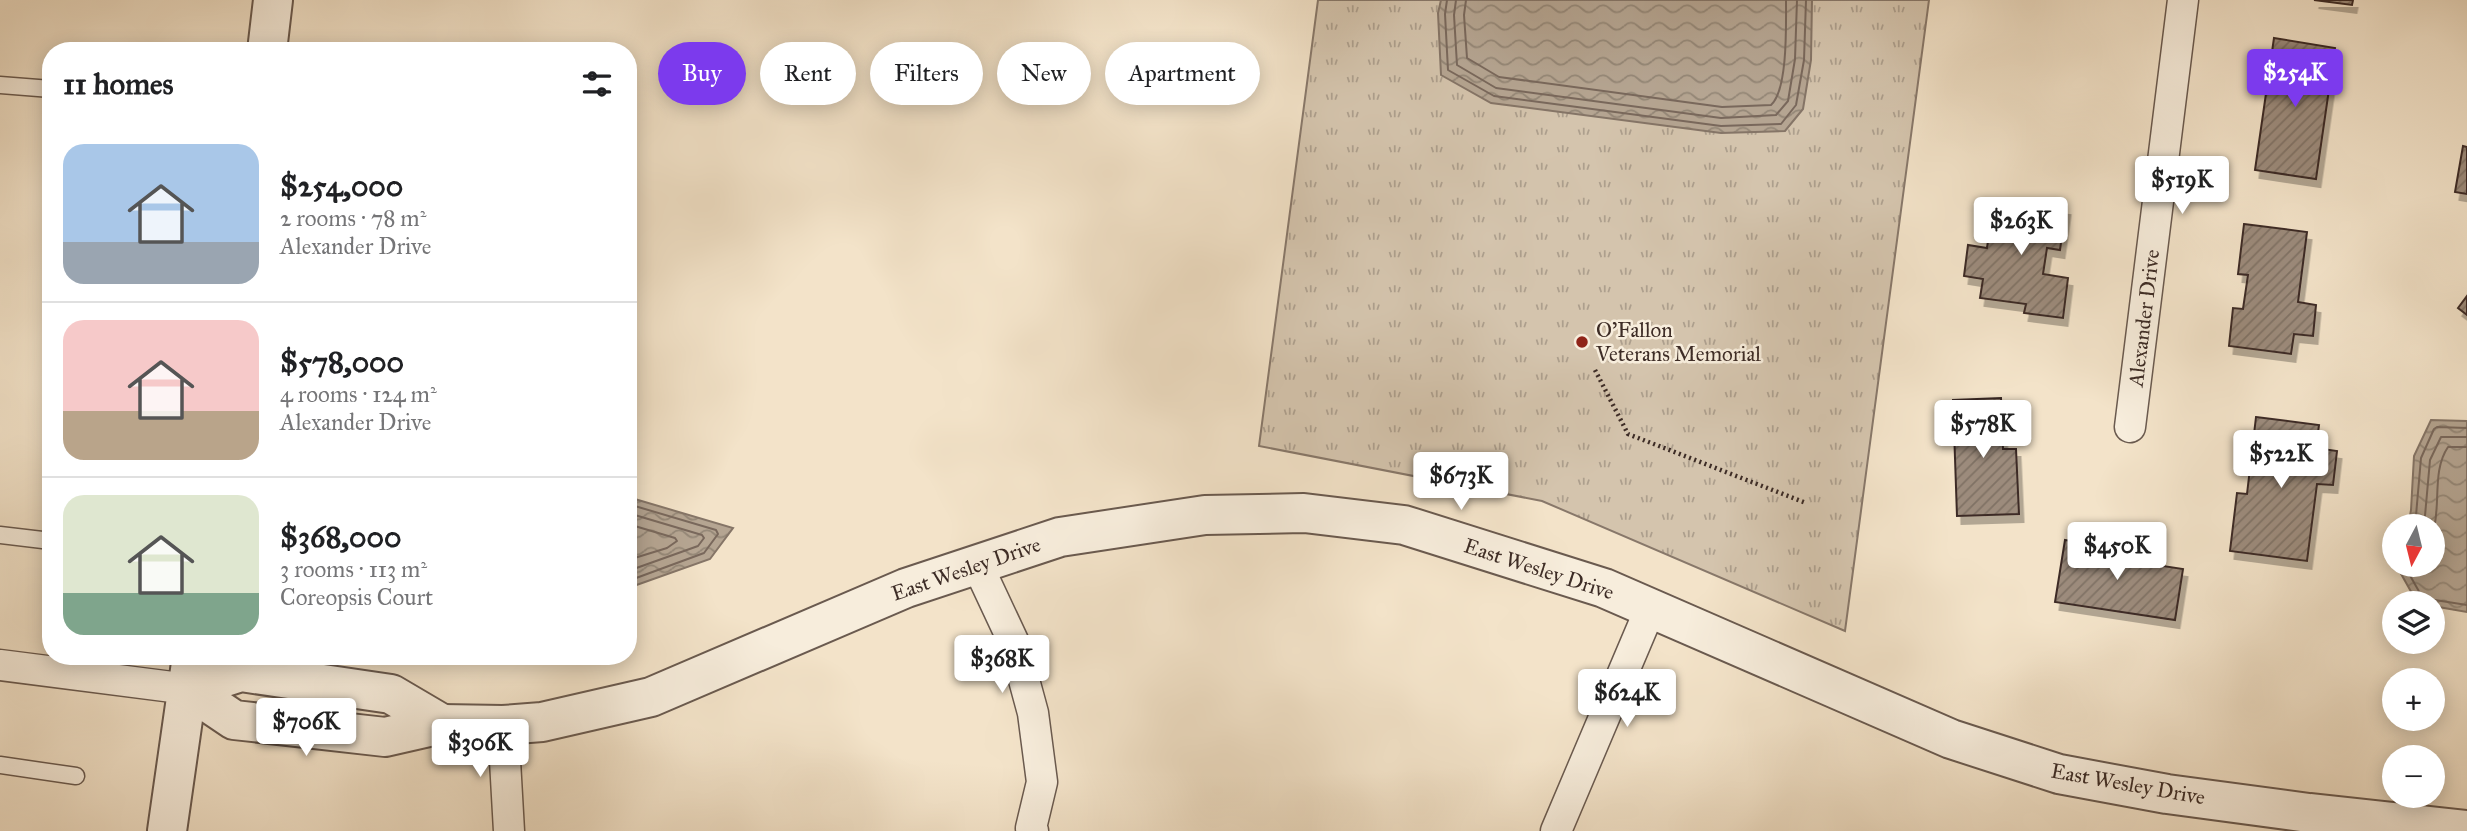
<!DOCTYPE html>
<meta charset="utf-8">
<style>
:root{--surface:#fff;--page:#f6f6f6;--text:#202124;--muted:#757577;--line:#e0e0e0;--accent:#7c3aed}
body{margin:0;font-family:"IM FELL Great Primer",serif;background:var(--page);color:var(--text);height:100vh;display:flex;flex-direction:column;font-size:26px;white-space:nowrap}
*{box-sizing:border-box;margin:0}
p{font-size:23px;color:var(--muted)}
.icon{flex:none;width:38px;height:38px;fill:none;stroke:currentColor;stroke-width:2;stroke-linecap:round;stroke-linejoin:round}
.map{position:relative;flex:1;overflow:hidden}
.details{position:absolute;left:42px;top:42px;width:595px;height:623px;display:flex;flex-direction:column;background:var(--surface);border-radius:28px;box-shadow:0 4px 18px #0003}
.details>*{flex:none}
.hud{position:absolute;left:658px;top:42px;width:665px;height:63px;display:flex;gap:14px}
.needle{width:46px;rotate:187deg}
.fabs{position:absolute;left:2382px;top:514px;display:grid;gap:14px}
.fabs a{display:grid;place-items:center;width:63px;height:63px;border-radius:50%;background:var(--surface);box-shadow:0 4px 18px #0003;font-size:35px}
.price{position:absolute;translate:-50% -60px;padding:0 16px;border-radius:7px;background:#fff;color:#222;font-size:23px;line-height:46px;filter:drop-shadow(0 2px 4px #0008)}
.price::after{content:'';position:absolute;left:50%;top:42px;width:21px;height:16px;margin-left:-10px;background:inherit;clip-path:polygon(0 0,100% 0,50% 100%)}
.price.current{background:var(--accent);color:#fff}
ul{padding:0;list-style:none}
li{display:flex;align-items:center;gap:21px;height:175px;padding:0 21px}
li+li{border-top:2px solid var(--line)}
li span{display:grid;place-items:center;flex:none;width:196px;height:140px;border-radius:21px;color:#555}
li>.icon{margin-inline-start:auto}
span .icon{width:84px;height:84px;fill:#fffc;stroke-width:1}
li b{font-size:30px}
h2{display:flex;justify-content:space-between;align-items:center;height:84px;padding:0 21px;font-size:30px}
.pill{padding:0 24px;border-radius:32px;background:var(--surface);box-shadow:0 4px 18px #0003;font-size:24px;line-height:63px}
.pill.current{background:var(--accent);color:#fff}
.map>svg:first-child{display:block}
.park{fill:url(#park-tufts);stroke:#88786a;stroke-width:2}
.water{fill:url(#water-waves);stroke:#857567;stroke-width:2}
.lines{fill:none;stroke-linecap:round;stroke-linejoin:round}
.shore{stroke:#79685c;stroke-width:2}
.building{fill:url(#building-hatch);stroke:#3d2c26;stroke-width:2;filter:url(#shadow)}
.service-casing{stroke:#6a5a4f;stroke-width:19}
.minor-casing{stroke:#6a5a4f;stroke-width:33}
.tertiary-casing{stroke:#6a5a4f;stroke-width:42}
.path{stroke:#3d2c26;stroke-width:4.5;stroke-dasharray:2 3.5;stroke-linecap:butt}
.service{stroke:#f7eddc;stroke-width:16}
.minor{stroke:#f7eddc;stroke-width:30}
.tertiary{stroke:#f7eddc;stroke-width:38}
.poi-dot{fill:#8f2418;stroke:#f7eddc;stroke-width:2.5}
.labels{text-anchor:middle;stroke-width:5;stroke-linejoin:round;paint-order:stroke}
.street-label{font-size:21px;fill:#3d2c26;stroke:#f7eddc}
.poi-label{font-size:21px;fill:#3d2c26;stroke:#f7eddc;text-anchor:start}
</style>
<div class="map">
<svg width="2467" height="831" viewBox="0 0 2467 831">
<defs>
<pattern id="park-tufts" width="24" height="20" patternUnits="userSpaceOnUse" patternTransform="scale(1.75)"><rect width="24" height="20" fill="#d4c4ad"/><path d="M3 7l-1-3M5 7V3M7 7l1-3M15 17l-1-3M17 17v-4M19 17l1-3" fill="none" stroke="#ad9f8d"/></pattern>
<pattern id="water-waves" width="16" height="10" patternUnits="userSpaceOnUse" patternTransform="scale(1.75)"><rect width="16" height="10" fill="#b5a592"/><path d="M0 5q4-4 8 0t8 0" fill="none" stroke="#948777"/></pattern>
<pattern id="building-hatch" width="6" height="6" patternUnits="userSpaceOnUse" patternTransform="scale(1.75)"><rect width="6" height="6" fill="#9c8b7b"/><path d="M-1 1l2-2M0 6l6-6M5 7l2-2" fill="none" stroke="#807265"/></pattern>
<filter id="shadow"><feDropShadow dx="4.5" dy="8" stdDeviation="0" flood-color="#0004"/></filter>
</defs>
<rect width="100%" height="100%" fill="#f3e3c9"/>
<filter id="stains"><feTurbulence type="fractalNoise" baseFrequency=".00286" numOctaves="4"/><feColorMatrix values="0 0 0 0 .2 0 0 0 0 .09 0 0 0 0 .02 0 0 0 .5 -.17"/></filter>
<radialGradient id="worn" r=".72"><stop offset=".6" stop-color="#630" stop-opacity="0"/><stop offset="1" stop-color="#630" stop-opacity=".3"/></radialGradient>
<path class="park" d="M 1318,0 L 1929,0 L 1845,631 L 1542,501 L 1259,446 Z"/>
<g class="water">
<path d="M 1441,0 L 1812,0 L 1811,60 L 1803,109 L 1785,131 L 1721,133 L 1491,103 L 1441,75 L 1438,13 Z"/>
<path d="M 2431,420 L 2467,421 L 2467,612 L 2433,606 L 2432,604 L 2418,604 L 2400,572 L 2401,565 L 2432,565 L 2432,527 L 2408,527 L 2411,510 L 2414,456 Z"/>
<path d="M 628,497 L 733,528 L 710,559 L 628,588 Z"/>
</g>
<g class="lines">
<g class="shore">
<path d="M 1447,0 L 1445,14 L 1448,70 L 1494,96 L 1721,126 L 1781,124 L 1796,105 L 1804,60 L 1806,0"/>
<path d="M 1456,0 L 1454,15 L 1457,65 L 1496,88 L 1721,118 L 1776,115 L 1788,101 L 1795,59 L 1797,0"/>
<path d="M 1466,0 L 1464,15 L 1467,58 L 1499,77 L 1722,107 L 1771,105 C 1788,90 1786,24 1786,0"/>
<path d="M 628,504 L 716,530 L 718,534 L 704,553 L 628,581"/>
<path d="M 628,513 L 702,535 L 704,538 L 698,546 L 628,571"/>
<path d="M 628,524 L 675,538 L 677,541 L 667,548 L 628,560"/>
<path d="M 2415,527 L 2421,458 L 2434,429 L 2437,427 L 2467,428"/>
<path d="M 2424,527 L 2430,460 L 2441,437 L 2467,437"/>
<path d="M 2432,536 C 2442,508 2431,472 2448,447 L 2467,447"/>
<path d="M 2407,565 L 2408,572 L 2425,602 L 2435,600 L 2467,605"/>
</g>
</g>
<g class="building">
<path d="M 2314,0 L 2353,0 L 2352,5 Z"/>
<path d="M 2274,38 L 2335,48 L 2316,179 L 2255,170 Z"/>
<path d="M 2463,146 L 2467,147 L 2467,194 L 2455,192 Z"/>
<path d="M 1994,198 L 2066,207 L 2060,250 L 2047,248 L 2043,274 L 2068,278 L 2063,318 L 2024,313 L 2026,304 L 1980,298 L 1983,279 L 1964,276 L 1968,245 L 1987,248 Z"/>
<path d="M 2244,224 L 2307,232 L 2298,302 L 2316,305 L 2313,336 L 2294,334 L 2291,354 L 2229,346 L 2233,308 L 2243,309 L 2248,275 L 2238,274 Z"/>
<path d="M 2467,296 L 2467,315 L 2458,308 Z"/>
<path d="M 2001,398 L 2003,449 L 2016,449 L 2019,514 L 1957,516 L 1953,400 Z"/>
<path d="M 2256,417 L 2319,425 L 2316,448 L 2337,451 L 2333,485 L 2317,484 L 2307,561 L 2230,551 L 2237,493 L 2247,494 Z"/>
<path d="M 2065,540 L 2119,548 L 2117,559 L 2183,569 L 2175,620 L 2055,602 Z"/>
</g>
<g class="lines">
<defs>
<g id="service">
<path d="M 0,85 L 51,89"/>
<path d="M 0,535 L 51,541"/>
<path d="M 0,765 L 76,776"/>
</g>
<g id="minor">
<path d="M 2130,427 L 2183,0"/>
<path d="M 977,564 L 1014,643 L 1033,713 L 1042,782 L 1031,828 L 1033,831"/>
<path d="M 0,665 L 188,689"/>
<path d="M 503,725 L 509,831"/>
<path d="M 1556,831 L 1651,607"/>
</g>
<g id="tertiary">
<path d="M 267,51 L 273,0"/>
<path d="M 188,689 L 234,720 L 385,737 L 442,724 L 503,725 L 542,722 L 651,697 L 906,588 L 1060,537 L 1205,515 L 1304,513 L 1404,525 L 1604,588 L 1951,739 L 2059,774 L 2167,794 L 2309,813 L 2467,830"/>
<path d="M 188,689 L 241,672 L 391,694 L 442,724"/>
<path d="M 167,831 L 192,656"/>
</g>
</defs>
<use href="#service" class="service-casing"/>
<use href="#minor" class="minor-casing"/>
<use href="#tertiary" class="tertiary-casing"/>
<path class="path" d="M 1595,370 L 1628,434 L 1806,503"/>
<use href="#service" class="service"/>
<use href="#minor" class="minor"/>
<use href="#tertiary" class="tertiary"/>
</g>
<circle class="poi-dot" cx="1582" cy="342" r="7"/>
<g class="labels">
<g class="street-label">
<text transform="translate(2144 318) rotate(-83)" y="7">Alexander Drive</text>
<text transform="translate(966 569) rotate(-19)" y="7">East Wesley Drive</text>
<text transform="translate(1539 569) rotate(18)" y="7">East Wesley Drive</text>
<text transform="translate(2128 784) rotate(10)" y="7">East Wesley Drive</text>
</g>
<g class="poi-label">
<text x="1596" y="337">O'Fallon<tspan x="1596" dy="24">Veterans Memorial</tspan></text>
</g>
</g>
<rect width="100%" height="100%" filter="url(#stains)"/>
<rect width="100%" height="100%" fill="url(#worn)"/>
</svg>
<div class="fabs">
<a><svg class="needle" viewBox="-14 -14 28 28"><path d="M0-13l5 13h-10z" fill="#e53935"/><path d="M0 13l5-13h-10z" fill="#757577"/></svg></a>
<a><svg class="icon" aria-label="layers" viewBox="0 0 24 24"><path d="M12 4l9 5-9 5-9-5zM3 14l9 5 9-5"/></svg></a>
<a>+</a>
<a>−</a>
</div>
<b class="price current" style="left:2295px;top:109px">$254K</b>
<b class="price" style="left:2182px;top:216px">$519K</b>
<b class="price" style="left:2021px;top:257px">$263K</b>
<b class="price" style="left:1983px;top:460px">$578K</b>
<b class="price" style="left:2281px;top:490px">$522K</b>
<b class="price" style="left:1461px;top:512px">$673K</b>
<b class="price" style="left:2117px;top:582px">$450K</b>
<b class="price" style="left:1002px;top:695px">$368K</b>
<b class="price" style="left:1627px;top:729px">$624K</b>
<b class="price" style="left:306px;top:758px">$706K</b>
<b class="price" style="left:480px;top:779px">$306K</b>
<div class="hud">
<a class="pill current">Buy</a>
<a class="pill">Rent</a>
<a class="pill">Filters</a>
<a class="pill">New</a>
<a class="pill">Apartment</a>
</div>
<section class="details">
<h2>11 homes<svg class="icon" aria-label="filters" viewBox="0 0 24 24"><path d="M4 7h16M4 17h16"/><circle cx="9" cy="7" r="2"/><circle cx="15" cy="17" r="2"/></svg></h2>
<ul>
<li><span style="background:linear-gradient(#a9c7e8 70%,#9aa5b1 0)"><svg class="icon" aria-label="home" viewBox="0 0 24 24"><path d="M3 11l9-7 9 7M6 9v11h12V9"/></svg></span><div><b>$254,000</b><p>2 rooms · 78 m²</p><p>Alexander Drive</p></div></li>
<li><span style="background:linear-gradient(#f6c9c9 65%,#b9a48a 0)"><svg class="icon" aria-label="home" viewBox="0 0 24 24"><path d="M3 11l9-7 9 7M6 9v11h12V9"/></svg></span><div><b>$578,000</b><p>4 rooms · 124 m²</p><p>Alexander Drive</p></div></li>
<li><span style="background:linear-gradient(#dfe7d0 70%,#7fa58c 0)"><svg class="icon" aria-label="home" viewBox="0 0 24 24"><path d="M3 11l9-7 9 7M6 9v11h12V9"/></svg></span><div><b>$368,000</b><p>3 rooms · 113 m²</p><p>Coreopsis Court</p></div></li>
</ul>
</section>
</div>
